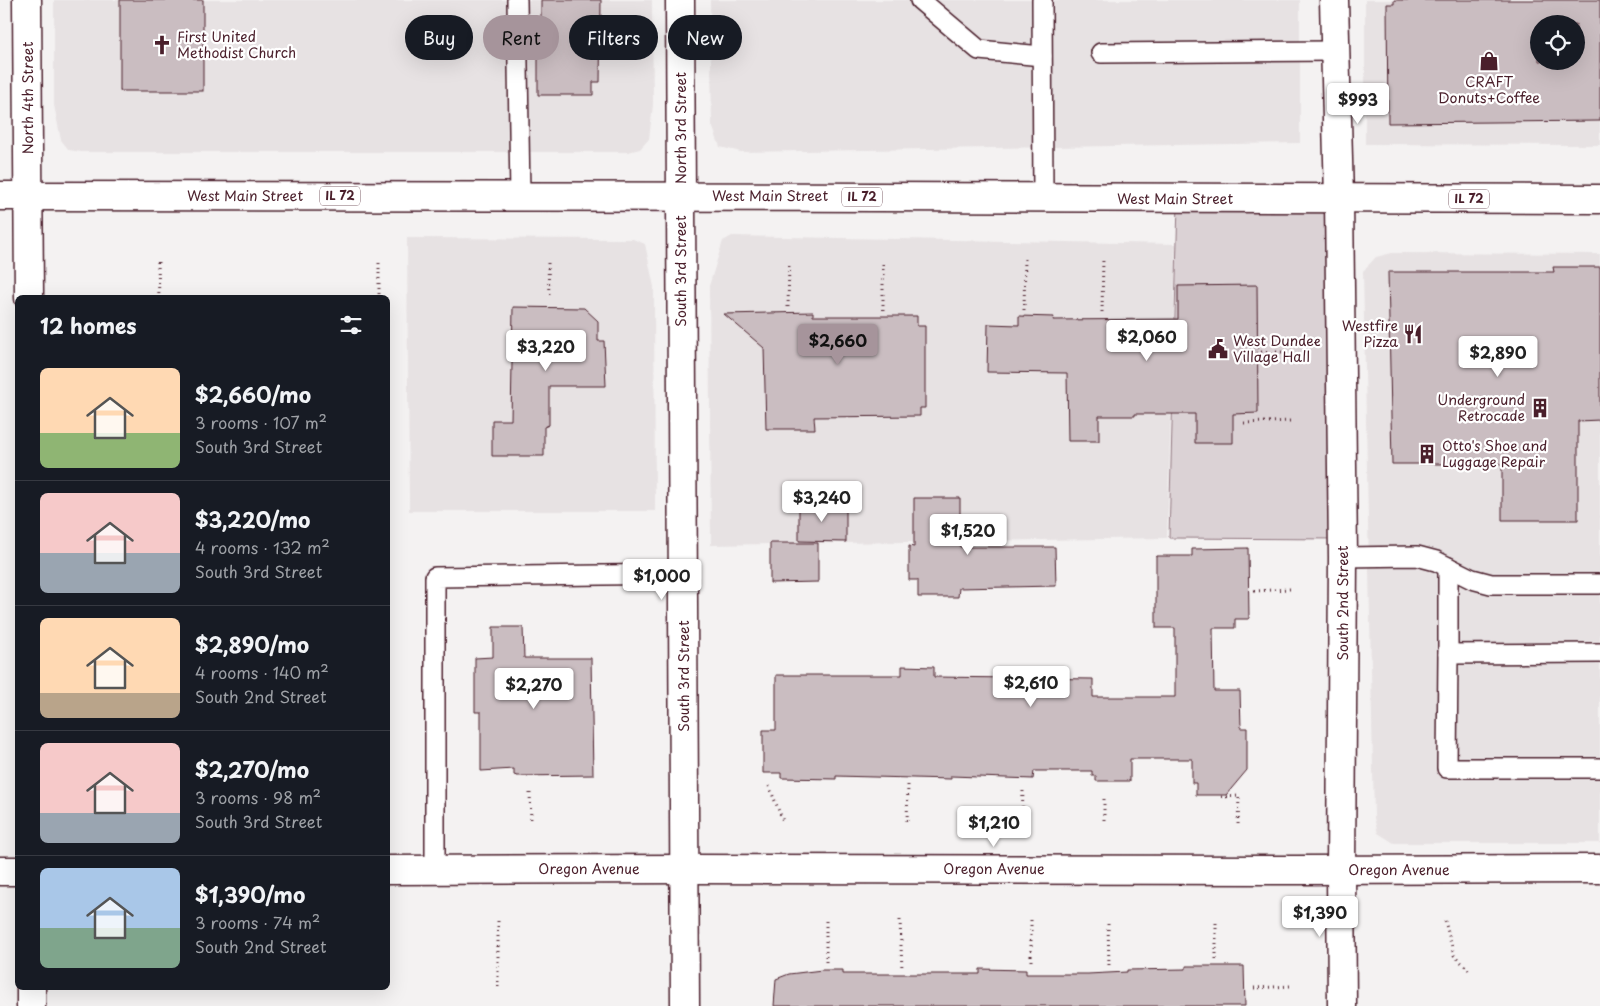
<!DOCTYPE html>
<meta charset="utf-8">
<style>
:root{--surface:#171b24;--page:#20242c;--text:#f1f3f6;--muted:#9ea1a6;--line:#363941;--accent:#a6949b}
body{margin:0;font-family:"Playpen Sans",sans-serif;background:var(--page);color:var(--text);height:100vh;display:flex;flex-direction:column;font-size:19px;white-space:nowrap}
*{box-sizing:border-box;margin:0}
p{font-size:16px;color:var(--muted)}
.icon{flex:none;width:28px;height:28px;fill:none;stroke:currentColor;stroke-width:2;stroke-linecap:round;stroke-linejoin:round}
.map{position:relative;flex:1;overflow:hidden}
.panel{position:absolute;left:15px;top:295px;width:375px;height:695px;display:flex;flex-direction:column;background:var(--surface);border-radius:8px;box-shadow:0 5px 20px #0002}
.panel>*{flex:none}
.top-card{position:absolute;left:405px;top:15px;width:475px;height:45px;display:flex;gap:10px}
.tools{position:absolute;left:1530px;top:15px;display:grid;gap:10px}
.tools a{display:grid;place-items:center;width:55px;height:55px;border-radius:50%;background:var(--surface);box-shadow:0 5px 20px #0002;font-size:25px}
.price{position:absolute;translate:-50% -42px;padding:0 11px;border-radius:5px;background:#fff;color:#222;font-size:16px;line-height:32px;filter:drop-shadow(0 1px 2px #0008)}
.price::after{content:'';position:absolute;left:50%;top:30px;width:15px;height:11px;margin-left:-8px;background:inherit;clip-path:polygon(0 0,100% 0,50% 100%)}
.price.active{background:var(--accent);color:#111}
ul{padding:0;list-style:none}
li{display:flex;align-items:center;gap:15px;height:125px;padding:0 25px}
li+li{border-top:1px solid var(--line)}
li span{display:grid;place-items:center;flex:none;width:140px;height:100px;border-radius:8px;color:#555}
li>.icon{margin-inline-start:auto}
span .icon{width:60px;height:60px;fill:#fffc;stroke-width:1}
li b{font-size:21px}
h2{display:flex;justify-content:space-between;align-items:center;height:60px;padding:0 25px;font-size:21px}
.chip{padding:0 18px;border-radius:22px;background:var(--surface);box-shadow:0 5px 20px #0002;font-size:18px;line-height:45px}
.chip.active{background:var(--accent);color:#111}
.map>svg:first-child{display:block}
.built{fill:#e7e2e3;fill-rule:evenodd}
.green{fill:#dbd2d5;stroke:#927880}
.building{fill:#cabdc1;stroke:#4a1f2b;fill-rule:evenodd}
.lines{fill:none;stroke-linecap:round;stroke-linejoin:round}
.lane-casing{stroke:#4a1f2b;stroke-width:22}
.street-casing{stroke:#4a1f2b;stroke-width:31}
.primary-casing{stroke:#4a1f2b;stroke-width:31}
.path{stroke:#4a1f2b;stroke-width:3;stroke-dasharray:1 4;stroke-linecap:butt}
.lane{stroke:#fff;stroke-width:19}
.street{stroke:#fff;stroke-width:28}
.primary{stroke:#fff;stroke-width:28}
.labels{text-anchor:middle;stroke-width:4.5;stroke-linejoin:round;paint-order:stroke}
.shield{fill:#fff;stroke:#80626b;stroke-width:1}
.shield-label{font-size:12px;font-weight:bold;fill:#4a1f2b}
.poi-label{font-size:14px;fill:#4a1f2b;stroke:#fff;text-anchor:start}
.street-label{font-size:14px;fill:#4a1f2b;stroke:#fff}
</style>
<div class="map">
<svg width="1600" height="1006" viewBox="0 0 1600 1006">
<rect width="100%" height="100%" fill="#f4f2f2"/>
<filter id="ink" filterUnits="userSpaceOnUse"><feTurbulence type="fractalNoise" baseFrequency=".02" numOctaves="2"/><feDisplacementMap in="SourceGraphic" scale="10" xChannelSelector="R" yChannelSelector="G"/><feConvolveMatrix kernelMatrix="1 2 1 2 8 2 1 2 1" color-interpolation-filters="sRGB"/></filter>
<g filter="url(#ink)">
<g class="built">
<path d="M 54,0 L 652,0 L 653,105 L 649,139 L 640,149 L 628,152 L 81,152 L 69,150 L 61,140 L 54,105 Z"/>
<path d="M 710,0 L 1300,0 L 1300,143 L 741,152 L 720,147 L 712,125 Z"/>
<path d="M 1365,0 L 1600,0 L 1600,145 L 1365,144 ZM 1539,24 L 1576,24 L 1576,61 L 1539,61 Z"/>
<path d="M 732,236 L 1176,244 L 1167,538 L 711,545 L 709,286 L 723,241 Z"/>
<path d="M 407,238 L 633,239 L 645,244 L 654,287 L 655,511 L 409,511 Z"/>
<path d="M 1392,253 L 1600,254 L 1600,843 L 1394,843 L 1378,833 L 1374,818 L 1363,271 L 1376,257 Z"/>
</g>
<path class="green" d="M 1335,202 L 1340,539 L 1169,538 L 1178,203 Z"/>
<g class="building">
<rect x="120" y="0" width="83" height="91"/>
<path d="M 541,0 L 601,0 L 600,82 L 593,82 L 593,95 L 538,95 L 538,19 L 541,20 Z"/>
<path d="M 1394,0 L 1600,0 L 1600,121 L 1388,123 L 1387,4 L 1394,4 ZM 1539,24 L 1576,24 L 1576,61 L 1539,61 Z"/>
<path d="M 1553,267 L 1600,267 L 1600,420 L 1578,421 L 1578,520 L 1502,520 L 1502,464 L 1392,464 L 1388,272 L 1554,272 Z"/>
<path d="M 1257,285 L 1258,413 L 1233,414 L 1233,443 L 1195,443 L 1195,414 L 1135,414 L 1135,416 L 1099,416 L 1099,441 L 1068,441 L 1067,373 L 987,372 L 988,324 L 1019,325 L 1019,316 L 1054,317 L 1053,320 L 1178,319 L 1178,286 Z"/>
<path d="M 513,307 L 584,308 L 598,321 L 598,341 L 604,341 L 606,386 L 549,386 L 549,425 L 544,427 L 544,456 L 492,456 L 492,420 L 511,420 Z"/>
<path d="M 813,312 L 813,316 L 917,316 L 917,326 L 925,326 L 925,408 L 920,408 L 920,416 L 814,417 L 815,429 L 766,429 L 764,348 L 724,314 Z"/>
<path d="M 914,498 L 960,498 L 960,547 L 1055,547 L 1056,586 L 959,588 L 958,597 L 918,597 L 918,580 L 909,580 L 909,546 L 914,547 Z"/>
<path d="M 799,504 L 846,505 L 846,542 L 799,541 Z"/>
<path d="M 770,543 L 818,543 L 818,582 L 770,583 Z"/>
<path d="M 1248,548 L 1249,619 L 1235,619 L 1235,628 L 1213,628 L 1214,691 L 1240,691 L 1241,728 L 1247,728 L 1247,770 L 1226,795 L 1196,795 L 1196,783 L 1192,783 L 1192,759 L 1130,759 L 1130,781 L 1096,781 L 1096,776 L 1092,776 L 1092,771 L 1034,771 L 1033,779 L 951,776 L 951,779 L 836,776 L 836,779 L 781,778 L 781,773 L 763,773 L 763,730 L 776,730 L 776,675 L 902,675 L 902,666 L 934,667 L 934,677 L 1093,679 L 1093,697 L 1175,697 L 1175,628 L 1156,628 L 1156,556 L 1192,556 L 1192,549 Z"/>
<path d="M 493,627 L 523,627 L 524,658 L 591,658 L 593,775 L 517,776 L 514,775 L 514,769 L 481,771 L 481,712 L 475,712 L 475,658 L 493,657 Z"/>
<path d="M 1186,966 L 1244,966 L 1245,1006 L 774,1006 L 776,979 L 789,974 L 822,970 L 843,970 L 843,974 L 980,974 L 980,969 L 1026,970 L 1026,974 L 1088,974 L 1127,972 L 1127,970 L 1186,969 Z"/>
</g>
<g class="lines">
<defs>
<g id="lane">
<path d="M 517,0 L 520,196"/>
<path d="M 920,0 L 979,50 L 1042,56"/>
<path d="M 1042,0 L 1043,198"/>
<path d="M 1101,53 L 1335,51"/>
<path d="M 1343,557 L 1417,556 L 1436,561 L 1472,579 L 1491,584 L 1600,584"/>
<path d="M 1448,567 L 1448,654 L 1600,653"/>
<path d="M 1448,654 L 1447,768 L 1600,768"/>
<path d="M 435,870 L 435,577 L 683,574"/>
</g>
<g id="street">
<path d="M 27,0 L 29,298"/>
<path d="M 680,0 L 685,1006"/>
<path d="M 1334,0 L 1339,199 L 1343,557 L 1341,871 L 1342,1006"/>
<path d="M 388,870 C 792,867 1196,872 1600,869"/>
<path d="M 0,871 L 18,871"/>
<path d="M 31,988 L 31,1006"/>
</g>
<path id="primary" d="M 0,196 C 533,193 1067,200 1600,199"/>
</defs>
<use href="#lane" class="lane-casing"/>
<use href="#street" class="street-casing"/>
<use href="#primary" class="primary-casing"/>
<g class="path">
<path d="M 158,262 L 159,298"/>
<path d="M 379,263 L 379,297"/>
<path d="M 548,263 L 549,297"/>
<path d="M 788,307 L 789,264"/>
<path d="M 883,310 L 883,263"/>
<path d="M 1024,310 L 1025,257"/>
<path d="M 1102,312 L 1103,258"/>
<path d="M 1261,352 L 1290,352"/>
<path d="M 1244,423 L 1290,421"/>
<path d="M 1254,591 L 1290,589"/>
<path d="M 769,786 L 783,821"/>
<path d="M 530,793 L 531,821"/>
<path d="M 1221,797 L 1239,796 L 1238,825"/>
<path d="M 1104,799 L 1104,824"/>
<path d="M 907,821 L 908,785"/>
<path d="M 1022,822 L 1023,791"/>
<path d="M 900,920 L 902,970"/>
<path d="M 1031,920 L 1031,963"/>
<path d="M 498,921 L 498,988"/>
<path d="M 826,921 L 826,966"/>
<path d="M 1445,921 L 1454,955 L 1469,970"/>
<path d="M 1216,923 L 1216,961"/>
<path d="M 1108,924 L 1109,966"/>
<path d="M 1254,988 L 1291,986"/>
</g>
<use href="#lane" class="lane"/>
<use href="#street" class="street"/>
<use href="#primary" class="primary"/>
</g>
</g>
<defs>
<symbol id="church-bare" viewBox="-9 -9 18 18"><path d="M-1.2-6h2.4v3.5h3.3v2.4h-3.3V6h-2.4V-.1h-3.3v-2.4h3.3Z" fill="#4a1f2b" stroke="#fff" stroke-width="2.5" paint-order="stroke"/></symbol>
<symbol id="shop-bare" viewBox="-9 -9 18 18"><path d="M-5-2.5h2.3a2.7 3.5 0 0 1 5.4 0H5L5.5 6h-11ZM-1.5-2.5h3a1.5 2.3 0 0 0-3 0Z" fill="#4a1f2b" stroke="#fff" stroke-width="2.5" paint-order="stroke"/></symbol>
<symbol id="restaurant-bare" viewBox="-9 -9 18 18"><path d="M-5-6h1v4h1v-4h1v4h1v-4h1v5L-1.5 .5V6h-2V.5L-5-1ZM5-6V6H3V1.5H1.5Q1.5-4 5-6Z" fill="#4a1f2b" stroke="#fff" stroke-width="2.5" paint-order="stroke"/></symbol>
<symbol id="civic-bare" viewBox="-9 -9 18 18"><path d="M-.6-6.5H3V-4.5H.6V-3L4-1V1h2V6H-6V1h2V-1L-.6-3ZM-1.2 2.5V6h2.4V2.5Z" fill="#4a1f2b" stroke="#fff" stroke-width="2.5" paint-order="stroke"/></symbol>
<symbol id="building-bare" viewBox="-9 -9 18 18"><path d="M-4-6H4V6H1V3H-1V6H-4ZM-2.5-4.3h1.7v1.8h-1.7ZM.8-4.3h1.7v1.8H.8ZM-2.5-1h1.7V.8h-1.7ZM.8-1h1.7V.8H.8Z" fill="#4a1f2b" stroke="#fff" stroke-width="2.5" paint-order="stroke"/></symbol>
</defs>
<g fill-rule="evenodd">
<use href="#church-bare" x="148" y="31" width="28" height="28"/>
<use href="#shop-bare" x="1475" y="47" width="28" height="28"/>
<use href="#restaurant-bare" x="1399" y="320" width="28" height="28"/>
<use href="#civic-bare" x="1204" y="335" width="28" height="28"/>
<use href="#building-bare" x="1526" y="394" width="28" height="28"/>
<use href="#building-bare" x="1413" y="440" width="28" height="28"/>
</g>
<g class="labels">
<g class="shield">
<rect x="320" y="186.5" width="40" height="19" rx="4"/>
<rect x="842" y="187.5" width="40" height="19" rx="4"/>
<rect x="1449" y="189.5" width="40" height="19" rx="4"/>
</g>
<g class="shield-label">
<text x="340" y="200">IL 72</text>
<text x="862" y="201">IL 72</text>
<text x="1469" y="203">IL 72</text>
</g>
<g class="poi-label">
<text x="177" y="42">First United<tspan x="177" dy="16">Methodist Church</tspan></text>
<text x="1489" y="87" text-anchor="middle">CRAFT<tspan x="1489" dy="16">Donuts+Coffee</tspan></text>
<text x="1398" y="331" text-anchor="end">Westfire<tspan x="1398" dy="16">Pizza</tspan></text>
<text x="1233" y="346">West Dundee<tspan x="1233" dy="16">Village Hall</tspan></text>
<text x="1525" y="405" text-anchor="end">Underground<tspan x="1525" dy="16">Retrocade</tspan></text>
<text x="1442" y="451">Otto's Shoe and<tspan x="1442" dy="16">Luggage Repair</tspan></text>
</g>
<g class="street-label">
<text transform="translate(28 98) rotate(-90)" y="5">North 4th Street</text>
<text transform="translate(681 128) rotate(-90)" y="5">North 3rd Street</text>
<text x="245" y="201">West Main Street</text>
<text x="770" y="201">West Main Street</text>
<text x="1175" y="204">West Main Street</text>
<text transform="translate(681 271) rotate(-90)" y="5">South 3rd Street</text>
<text transform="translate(1343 603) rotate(-90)" y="5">South 2nd Street</text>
<text transform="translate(684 676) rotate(-90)" y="5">South 3rd Street</text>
<text x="589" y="874">Oregon Avenue</text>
<text x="994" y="874">Oregon Avenue</text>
<text x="1399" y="875">Oregon Avenue</text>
</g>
</g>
</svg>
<div class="tools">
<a><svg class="icon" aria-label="locate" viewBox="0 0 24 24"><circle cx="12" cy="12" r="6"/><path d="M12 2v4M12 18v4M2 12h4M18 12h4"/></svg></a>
</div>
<b class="price" style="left:1358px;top:125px">$993</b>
<b class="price" style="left:1147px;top:362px">$2,060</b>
<b class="price active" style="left:838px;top:366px">$2,660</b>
<b class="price" style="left:546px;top:372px">$3,220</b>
<b class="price" style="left:1498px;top:378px">$2,890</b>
<b class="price" style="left:822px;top:523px">$3,240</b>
<b class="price" style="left:968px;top:556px">$1,520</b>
<b class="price" style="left:662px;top:601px">$1,000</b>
<b class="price" style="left:1031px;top:708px">$2,610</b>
<b class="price" style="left:534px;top:710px">$2,270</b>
<b class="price" style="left:994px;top:848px">$1,210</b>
<b class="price" style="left:1320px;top:938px">$1,390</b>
<div class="top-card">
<a class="chip">Buy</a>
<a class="chip active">Rent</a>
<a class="chip">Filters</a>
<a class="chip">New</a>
</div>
<section class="panel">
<h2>12 homes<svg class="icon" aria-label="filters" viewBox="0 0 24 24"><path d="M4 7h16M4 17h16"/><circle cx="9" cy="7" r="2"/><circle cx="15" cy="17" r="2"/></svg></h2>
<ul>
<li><span style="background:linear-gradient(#ffd9b3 65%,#8fb573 0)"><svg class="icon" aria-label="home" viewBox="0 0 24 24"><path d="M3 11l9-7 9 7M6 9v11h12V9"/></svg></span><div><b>$2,660/mo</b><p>3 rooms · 107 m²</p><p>South 3rd Street</p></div></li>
<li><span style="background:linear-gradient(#f6c9c9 60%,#9aa5b1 0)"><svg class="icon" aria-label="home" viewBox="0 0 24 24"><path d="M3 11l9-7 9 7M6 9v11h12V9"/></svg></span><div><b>$3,220/mo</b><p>4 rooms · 132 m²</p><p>South 3rd Street</p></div></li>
<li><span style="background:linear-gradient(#ffd9b3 75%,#b9a48a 0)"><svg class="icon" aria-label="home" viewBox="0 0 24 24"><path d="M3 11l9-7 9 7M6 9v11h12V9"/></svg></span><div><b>$2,890/mo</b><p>4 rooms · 140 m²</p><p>South 2nd Street</p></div></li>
<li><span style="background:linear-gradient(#f6c9c9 70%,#9aa5b1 0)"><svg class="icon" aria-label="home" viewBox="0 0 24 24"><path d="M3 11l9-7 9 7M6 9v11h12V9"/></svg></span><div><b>$2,270/mo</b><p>3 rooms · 98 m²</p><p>South 3rd Street</p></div></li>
<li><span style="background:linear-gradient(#a9c7e8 60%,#7fa58c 0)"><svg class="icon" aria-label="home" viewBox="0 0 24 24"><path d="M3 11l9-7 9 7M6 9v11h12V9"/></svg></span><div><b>$1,390/mo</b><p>3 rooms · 74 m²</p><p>South 2nd Street</p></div></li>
</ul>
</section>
</div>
